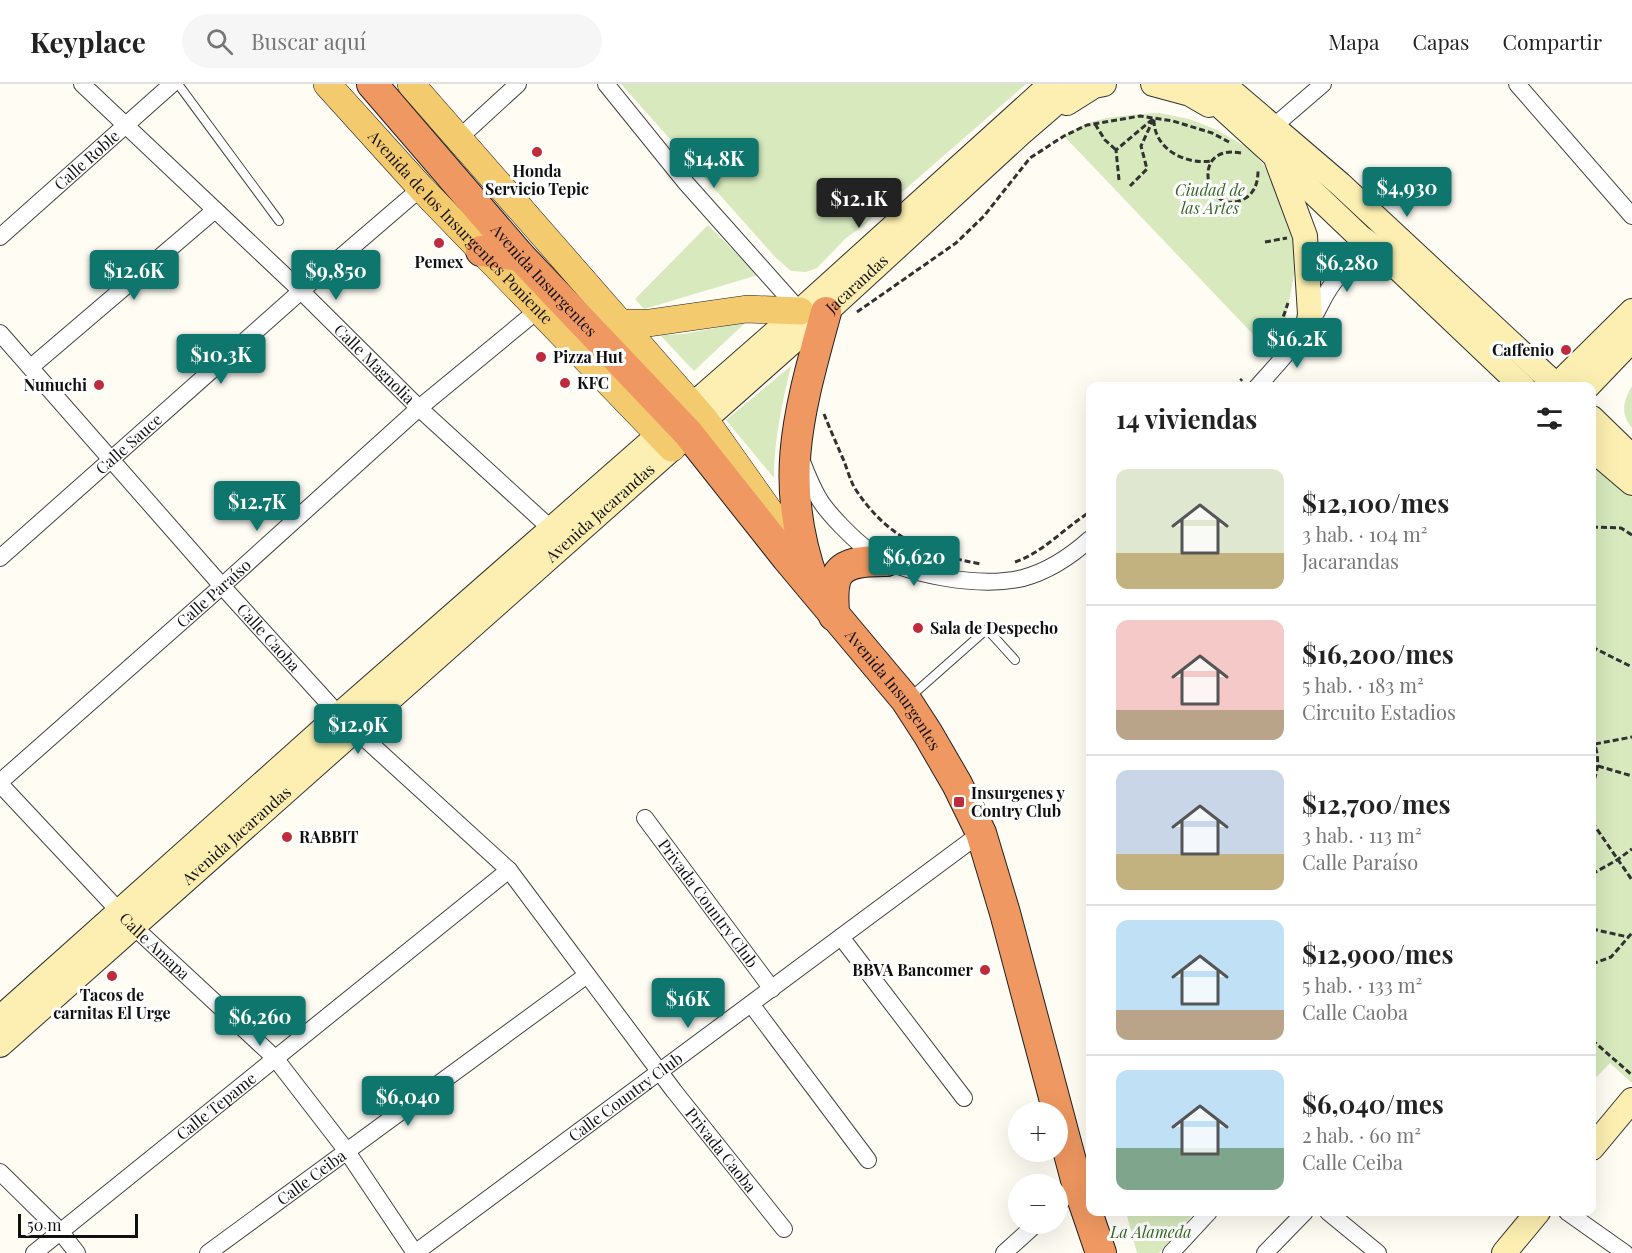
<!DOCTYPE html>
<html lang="es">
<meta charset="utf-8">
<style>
:root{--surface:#fff;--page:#f6f6f6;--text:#222;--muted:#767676;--line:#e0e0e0;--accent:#0f766e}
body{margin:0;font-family:"Playfair Display",serif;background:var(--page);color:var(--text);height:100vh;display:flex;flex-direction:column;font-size:22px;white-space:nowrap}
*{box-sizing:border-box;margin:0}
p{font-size:20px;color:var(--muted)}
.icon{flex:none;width:33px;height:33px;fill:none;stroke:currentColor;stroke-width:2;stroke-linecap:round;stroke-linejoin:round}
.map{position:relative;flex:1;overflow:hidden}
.details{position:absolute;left:1086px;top:298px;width:510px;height:834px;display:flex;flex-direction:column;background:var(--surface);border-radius:12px;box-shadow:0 6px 24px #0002}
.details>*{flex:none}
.controls{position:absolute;left:1008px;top:1018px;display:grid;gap:12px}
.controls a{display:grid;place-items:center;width:60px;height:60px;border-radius:50%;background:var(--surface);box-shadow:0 6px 24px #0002;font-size:30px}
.scale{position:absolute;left:18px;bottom:15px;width:120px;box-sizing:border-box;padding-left:6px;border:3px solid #101010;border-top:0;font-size:16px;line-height:21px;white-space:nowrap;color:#101010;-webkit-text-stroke:4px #fff;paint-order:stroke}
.price{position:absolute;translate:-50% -51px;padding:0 14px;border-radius:6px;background:var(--accent);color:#fff;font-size:20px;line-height:39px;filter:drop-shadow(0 2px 3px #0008)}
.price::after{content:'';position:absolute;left:50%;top:36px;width:18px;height:14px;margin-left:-9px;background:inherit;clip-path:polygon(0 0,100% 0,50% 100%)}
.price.on{background:#222;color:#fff}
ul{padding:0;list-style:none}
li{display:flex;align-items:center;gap:18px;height:150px;padding:0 30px}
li+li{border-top:2px solid var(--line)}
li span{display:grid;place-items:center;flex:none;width:168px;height:120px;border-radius:12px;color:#555}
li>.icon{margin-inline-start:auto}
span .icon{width:72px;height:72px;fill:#fffc;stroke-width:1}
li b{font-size:26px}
h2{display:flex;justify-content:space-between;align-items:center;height:72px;padding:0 30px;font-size:26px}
header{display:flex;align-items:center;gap:36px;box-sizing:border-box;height:84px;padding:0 30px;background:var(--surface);border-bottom:2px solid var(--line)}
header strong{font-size:28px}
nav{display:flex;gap:33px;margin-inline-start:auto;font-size:21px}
.search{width:420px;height:54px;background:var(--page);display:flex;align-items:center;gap:15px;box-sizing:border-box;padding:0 21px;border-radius:33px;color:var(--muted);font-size:22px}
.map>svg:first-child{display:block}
.green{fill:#d7e9bd}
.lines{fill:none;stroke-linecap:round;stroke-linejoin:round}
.lane-casing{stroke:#434343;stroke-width:10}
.street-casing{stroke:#434343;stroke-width:18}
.secondary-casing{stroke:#323232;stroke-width:26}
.primary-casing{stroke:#212121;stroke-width:28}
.highway-casing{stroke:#212121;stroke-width:32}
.path{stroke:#323232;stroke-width:3;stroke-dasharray:6 3;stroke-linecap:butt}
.lane{stroke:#fff;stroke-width:8}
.street{stroke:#fff;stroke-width:16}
.secondary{stroke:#fcefb1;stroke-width:24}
.primary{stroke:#f4ca6e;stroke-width:27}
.highway{stroke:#ef9861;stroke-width:30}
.poi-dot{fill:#bd2b3c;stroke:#fff;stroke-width:2}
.labels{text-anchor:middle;stroke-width:6;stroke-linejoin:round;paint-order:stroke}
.street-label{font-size:16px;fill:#101010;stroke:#fff}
.poi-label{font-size:16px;font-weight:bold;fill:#101010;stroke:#fff;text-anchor:start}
.park-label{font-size:16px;font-style:italic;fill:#346721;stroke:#fff}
</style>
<header>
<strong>Keyplace</strong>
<div class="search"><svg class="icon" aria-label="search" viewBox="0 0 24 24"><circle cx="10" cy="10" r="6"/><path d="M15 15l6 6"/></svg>Buscar aquí</div>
<nav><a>Mapa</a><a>Capas</a><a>Compartir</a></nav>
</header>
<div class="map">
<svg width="1632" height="1169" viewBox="0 0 1632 1169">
<rect width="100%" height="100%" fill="#fffcf4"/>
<g class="green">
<path d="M 621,0 L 1026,0 L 863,142 L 846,154 L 817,184 L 806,188 L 791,187 L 776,174 Z"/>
<path d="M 1159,29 L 1189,35 L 1217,46 L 1250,65 L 1267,85 L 1291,134 L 1296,180 L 1285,239 L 1268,266 L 1064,52 C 1091,32 1125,31 1159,29 Z"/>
<path d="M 708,141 L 758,191 L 644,225 L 635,215 Z"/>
<path d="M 746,238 L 694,287 L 660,251 L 684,250 Z"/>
<path d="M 791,282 C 782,320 774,355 774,394 L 726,336 Z"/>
<path d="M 1632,302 L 1632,344 C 1620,329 1623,318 1632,302 Z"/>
<path d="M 1592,376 L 1632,413 L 1632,999 L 1610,979 L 1592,998 Z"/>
<path d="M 1126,1128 L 1195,1128 L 1159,1169 L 1137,1169 Z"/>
</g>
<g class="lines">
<defs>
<g id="lane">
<path d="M 178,0 L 279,137"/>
<path d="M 909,614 L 987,545 L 1015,576"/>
</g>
<g id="street">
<path id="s1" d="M 82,0 L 301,207 L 419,324 L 559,452"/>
<path d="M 606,0 L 686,99 L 800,227"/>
<path d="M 1517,0 L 1632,132"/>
<path d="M 1273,43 L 1323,0"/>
<path d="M 458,55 L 518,0"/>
<path id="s2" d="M 0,153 L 172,0"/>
<path id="s3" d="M 0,249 L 222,502 L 339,631 L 509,786 L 674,1007 L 784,1145"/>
<path d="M 31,283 L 215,126"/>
<path d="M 1257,303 C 1275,283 1293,264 1308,242 C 1321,224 1324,207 1340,191 C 1350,181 1368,175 1381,168"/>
<path d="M 801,375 C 806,388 811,401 818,413 C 826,428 854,456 868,466 C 903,492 982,504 1023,494 C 1049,487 1071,472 1090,455"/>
<path id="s4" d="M 0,474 L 301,207 L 421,104"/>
<path id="s5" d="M 0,698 L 222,502 L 419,324 L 538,226"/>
<path id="s6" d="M 0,700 L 134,843 L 275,974 L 346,1066 L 415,1169"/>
<path id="s7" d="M 645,734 L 772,905"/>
<path d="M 841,853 L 964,1014"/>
<path d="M 751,920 L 868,1076"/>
<path d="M 0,1088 L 60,1147 L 77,1169"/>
<path d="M 1058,1121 L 1090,1082"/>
<path d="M 1328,1128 L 1378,1169"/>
<path d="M 1567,1128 L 1625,1169"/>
<path id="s8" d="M 34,1169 L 509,786"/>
<path id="s9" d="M 208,1169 L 587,891"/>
<path id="s10" d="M 415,1169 L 981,749"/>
<path d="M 1004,1169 L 1036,1140"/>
<path d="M 1171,1169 L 1209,1128"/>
<path d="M 1265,1169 L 1305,1128"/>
</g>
<g id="secondary">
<path d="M 1153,0 L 1190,10 L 1209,21"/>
<path d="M 1196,0 L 1275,72 L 1360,153 L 1381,168 L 1523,303"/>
<path d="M 1223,0 L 1340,100 L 1558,303"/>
<path d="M 1067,19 L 1094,2 L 1104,0"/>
<path d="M 1277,77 L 1305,152 L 1310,230 L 1308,243"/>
<path d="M 1555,303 L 1632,227"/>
<path d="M 1587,303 L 1632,256"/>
<path d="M 1592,334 L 1632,373"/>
<path d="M 1592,365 L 1632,399"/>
<path d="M 0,934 L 339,631 L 800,227 L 1051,0"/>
<path id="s11" d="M 0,961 L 826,228 L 1020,50 L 1078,0"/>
<path d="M 1592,1064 L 1632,1016"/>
<path d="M 1504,1169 L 1538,1128"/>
</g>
<g id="primary">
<path id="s12" d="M 327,0 L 421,104 L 672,364"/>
<path d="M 411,0 L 705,336 L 770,428 L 783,463"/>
<path d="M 620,239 L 649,239 L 747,225 L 800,227"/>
</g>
<g id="highway">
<path id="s13" d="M 372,0 L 520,172 L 688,349 L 787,474 L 906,616 L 928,650 L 957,700 L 981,749 L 1005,829 L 1076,1096 L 1101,1169"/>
<path d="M 481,167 L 520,172"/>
<path d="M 814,499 C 777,397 799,328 826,228"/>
<path d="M 834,532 C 834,521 832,509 835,498 C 839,476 869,477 887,477"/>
</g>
</defs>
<use href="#lane" class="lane-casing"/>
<use href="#street" class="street-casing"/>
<use href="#secondary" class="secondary-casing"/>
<use href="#primary" class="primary-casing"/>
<use href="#highway" class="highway-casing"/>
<g class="path">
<path d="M 1154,36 C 1154,65 1185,81 1212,77"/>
<path d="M 1095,40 L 1105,56 L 1116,66"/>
<path d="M 1241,69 C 1188,59 1206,135 1244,115 C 1255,109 1258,98 1258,87"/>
<path d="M 1119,96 L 1116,66 L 1154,34 L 1141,62 L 1147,85 L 1130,102"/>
<path d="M 1265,158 L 1287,154"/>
<path d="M 857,228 L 956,159 L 984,132 L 1030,74 L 1064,52 L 1087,41 L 1140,32 L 1173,37 L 1212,49 L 1229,58"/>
<path d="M 1268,265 L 1278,248 L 1288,219"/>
<path d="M 1234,303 L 1242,295"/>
<path d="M 824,330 C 830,345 837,361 844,377 C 847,385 850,395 854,403 C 886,453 925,470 981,480"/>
<path d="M 1592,443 L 1621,444 L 1632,451"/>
<path d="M 1015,478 C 1044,468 1064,444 1090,428"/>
<path d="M 1592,563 L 1632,583"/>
<path d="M 1592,655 C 1600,670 1599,686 1592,701"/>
<path d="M 1595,660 L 1632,653"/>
<path d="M 1598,682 L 1632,692"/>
<path d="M 1592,738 L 1632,796"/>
<path d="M 1592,790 L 1617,776 L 1632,765"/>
<path d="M 1592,845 L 1628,853"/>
<path d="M 1592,880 L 1611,873 L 1632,849"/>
<path d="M 1592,956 L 1632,991"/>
</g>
<use href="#lane" class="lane"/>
<use href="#street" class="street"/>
<use href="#secondary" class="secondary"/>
<use href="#primary" class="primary"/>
<use href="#highway" class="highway"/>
</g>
<g class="poi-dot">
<circle cx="537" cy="68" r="6"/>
<circle cx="439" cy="159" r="6"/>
<circle cx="1566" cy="266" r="6"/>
<circle cx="541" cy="273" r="6"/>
<circle cx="565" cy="299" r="6"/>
<circle cx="99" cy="301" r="6"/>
<circle cx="918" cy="544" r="6"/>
<rect x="953" y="712" width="12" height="12" rx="3"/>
<circle cx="287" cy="753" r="6"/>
<circle cx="985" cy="886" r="6"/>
<circle cx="112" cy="892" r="6"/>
</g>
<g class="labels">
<g class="street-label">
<text dy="6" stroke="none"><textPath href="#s2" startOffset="116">Calle Roble</textPath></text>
<text dy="6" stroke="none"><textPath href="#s12" startOffset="196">Avenida de los Insurgentes Poniente</textPath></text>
<text dy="6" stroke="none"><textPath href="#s13" startOffset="261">Avenida Insurgentes</textPath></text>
<text dy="6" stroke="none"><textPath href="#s11" startOffset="1146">Jacarandas</textPath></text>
<text dy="6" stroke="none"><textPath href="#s1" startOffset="405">Calle Magnolia</textPath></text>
<text dy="6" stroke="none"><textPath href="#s4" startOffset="172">Calle Sauce</textPath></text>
<text dy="6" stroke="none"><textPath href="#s11" startOffset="802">Avenida Jacarandas</textPath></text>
<text dy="6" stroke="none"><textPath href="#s5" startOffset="285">Calle Paraíso</textPath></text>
<text dy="6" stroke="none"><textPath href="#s3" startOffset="406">Calle Caoba</textPath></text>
<text dy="6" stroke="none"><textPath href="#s13" startOffset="800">Avenida Insurgentes</textPath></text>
<text dy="6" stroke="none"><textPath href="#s11" startOffset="316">Avenida Jacarandas</textPath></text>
<text dy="6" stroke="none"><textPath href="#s7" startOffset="106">Privada Country Club</textPath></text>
<text dy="6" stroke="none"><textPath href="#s6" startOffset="224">Calle Amapa</textPath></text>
<text dy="6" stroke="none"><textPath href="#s10" startOffset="262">Calle Country Club</textPath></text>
<text dy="6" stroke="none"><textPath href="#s8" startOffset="234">Calle Tepame</textPath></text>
<text dy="6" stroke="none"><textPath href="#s3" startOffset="1092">Privada Caoba</textPath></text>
<text dy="6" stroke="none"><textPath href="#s9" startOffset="128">Calle Ceiba</textPath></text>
</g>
<g class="poi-label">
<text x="537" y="93" text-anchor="middle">Honda<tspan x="537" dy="18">Servicio Tepic</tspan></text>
<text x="439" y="184" text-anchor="middle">Pemex</text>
<text x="1554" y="272" text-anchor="end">Caffenio</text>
<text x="553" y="279">Pizza Hut</text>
<text x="577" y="305">KFC</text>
<text x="87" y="307" text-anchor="end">Nunuchi</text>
<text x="930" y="550">Sala de Despecho</text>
<text x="971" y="715">Insurgenes y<tspan x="971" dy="18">Contry Club</tspan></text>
<text x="299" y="759">RABBIT</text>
<text x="973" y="892" text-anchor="end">BBVA Bancomer</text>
<text x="112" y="917" text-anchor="middle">Tacos de<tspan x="112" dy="18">carnitas El Urge</tspan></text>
</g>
<g class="park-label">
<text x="1210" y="112">Ciudad de<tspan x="1210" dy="18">las Artes</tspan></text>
<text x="1151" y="1154">La Alameda</text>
</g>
</g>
</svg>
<div class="controls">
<a>+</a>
<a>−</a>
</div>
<div class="scale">50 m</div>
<b class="price" style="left:714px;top:105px">$14.8K</b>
<b class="price" style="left:1407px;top:134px">$4,930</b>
<b class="price on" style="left:859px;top:145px">$12.1K</b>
<b class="price" style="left:1347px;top:209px">$6,280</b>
<b class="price" style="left:134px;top:217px">$12.6K</b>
<b class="price" style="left:336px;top:217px">$9,850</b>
<b class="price" style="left:1297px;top:285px">$16.2K</b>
<b class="price" style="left:221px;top:301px">$10.3K</b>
<b class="price" style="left:257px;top:448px">$12.7K</b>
<b class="price" style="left:914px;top:503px">$6,620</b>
<b class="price" style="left:358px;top:671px">$12.9K</b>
<b class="price" style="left:688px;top:945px">$16K</b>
<b class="price" style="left:260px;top:963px">$6,260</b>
<b class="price" style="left:408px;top:1043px">$6,040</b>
<section class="details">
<h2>14 viviendas<svg class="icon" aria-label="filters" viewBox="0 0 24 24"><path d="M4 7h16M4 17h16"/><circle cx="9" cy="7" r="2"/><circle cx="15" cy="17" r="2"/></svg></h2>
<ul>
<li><span style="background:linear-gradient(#dfe7d0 70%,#c2b280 0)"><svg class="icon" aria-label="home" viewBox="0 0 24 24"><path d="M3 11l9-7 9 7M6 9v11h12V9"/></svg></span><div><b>$12,100/mes</b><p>3 hab. · 104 m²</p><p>Jacarandas</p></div></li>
<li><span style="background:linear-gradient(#f6c9c9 75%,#b9a48a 0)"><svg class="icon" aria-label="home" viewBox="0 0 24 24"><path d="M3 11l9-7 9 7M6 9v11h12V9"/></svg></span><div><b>$16,200/mes</b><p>5 hab. · 183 m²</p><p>Circuito Estadios</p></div></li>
<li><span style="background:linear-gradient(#c9d6e8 70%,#c2b280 0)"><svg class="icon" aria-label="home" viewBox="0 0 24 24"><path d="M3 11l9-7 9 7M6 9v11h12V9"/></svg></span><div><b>$12,700/mes</b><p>3 hab. · 113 m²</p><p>Calle Paraíso</p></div></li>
<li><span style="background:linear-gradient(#bfe0f5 75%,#b9a48a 0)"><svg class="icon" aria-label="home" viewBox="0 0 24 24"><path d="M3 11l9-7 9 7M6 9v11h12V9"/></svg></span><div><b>$12,900/mes</b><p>5 hab. · 133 m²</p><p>Calle Caoba</p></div></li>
<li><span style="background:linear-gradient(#bfe0f5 65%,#7fa58c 0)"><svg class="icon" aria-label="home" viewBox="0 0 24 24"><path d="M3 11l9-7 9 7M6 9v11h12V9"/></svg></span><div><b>$6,040/mes</b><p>2 hab. · 60 m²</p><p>Calle Ceiba</p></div></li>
</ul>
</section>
</div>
